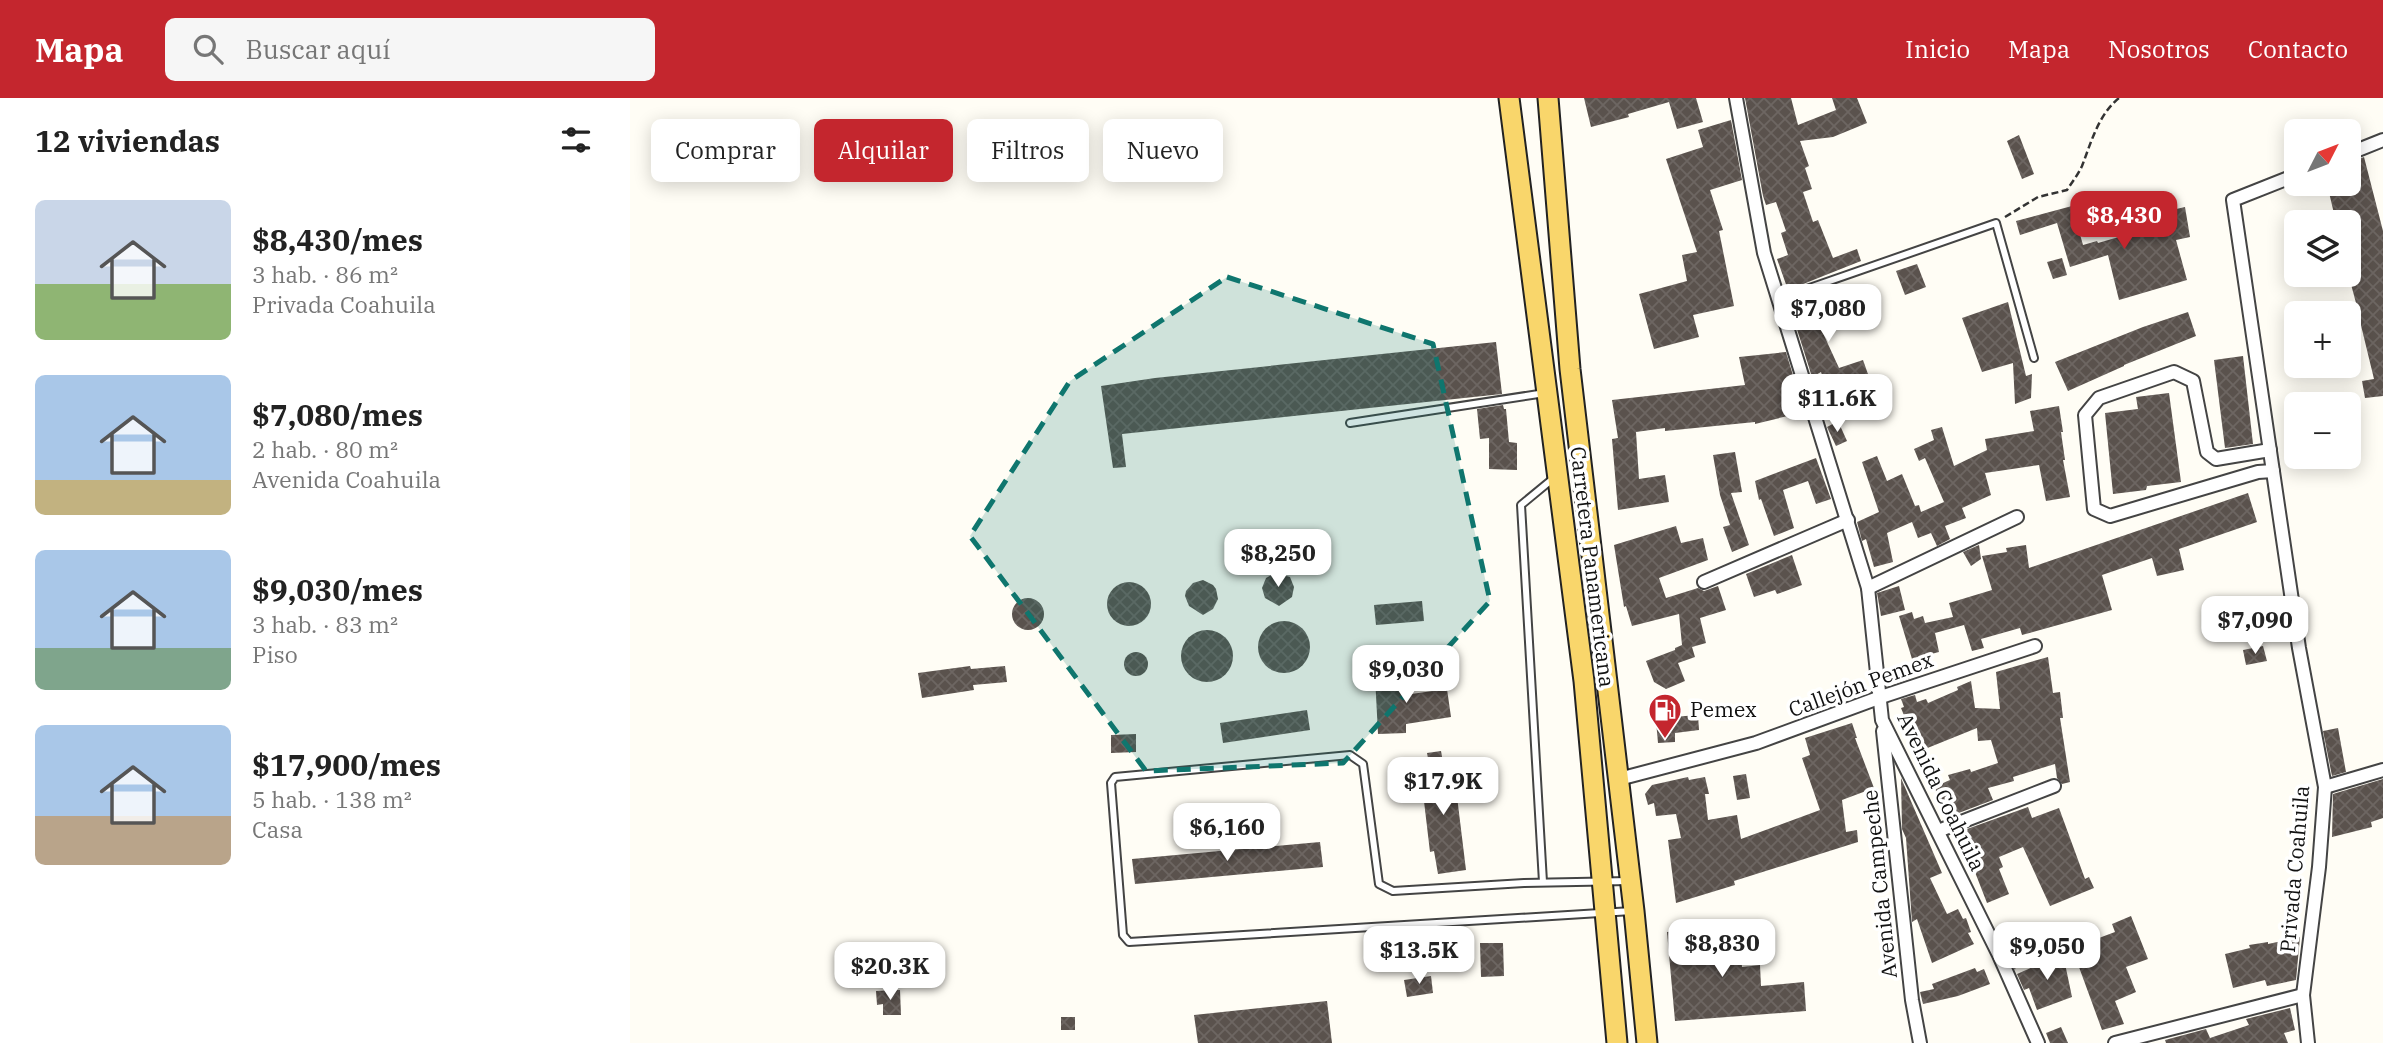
<!DOCTYPE html>
<html lang="es">
<meta charset="utf-8">
<style>
:root{--surface:#fff;--page:#f6f6f6;--text:#222;--muted:#767676;--accent:#c4262e}
body{margin:0;font-family:"IBM Plex Serif",serif;background:var(--page);color:var(--text);height:100vh;display:flex;flex-direction:column;font-size:26px;white-space:nowrap}
*{box-sizing:border-box;margin:0}
p{font-size:23px;color:var(--muted)}
.icon{flex:none;width:38px;height:38px;fill:none;stroke:currentColor;stroke-width:2;stroke-linecap:round;stroke-linejoin:round}
.map{position:relative;flex:1;overflow:hidden}
.sheet{display:flex;flex-direction:column;background:var(--surface);width:630px}
.sheet>*{flex:none}
.banner{position:absolute;left:21px;top:21px;width:665px;height:63px;display:flex;gap:14px}
.needle{width:46px;rotate:48deg}
.fabs{position:absolute;left:1654px;top:21px;display:grid;gap:14px}
.fabs a{display:grid;place-items:center;width:77px;height:77px;border-radius:10px;background:var(--surface);box-shadow:0 4px 18px #0003;font-size:35px}
.price{position:absolute;translate:-50% -60px;padding:0 16px;border-radius:14px;background:#fff;color:#222;font-size:23px;line-height:46px;filter:drop-shadow(0 2px 4px #0008)}
.price::after{content:'';position:absolute;left:50%;top:42px;width:21px;height:16px;margin-left:-10px;background:inherit;clip-path:polygon(0 0,100% 0,50% 100%)}
.price.current{background:var(--accent);color:#fff}
ul{padding:0;list-style:none}
li{display:flex;align-items:center;gap:21px;height:175px;padding:0 35px}
li span{display:grid;place-items:center;flex:none;width:196px;height:140px;border-radius:10px;color:#555}
li>.icon{margin-inline-start:auto}
span .icon{width:84px;height:84px;fill:#fffc;stroke-width:1}
li b{font-size:30px}
h2{display:flex;justify-content:space-between;align-items:center;height:84px;padding:0 35px;font-size:30px}
.tag{padding:0 24px;border-radius:10px;background:var(--surface);box-shadow:0 4px 18px #0003;font-size:24px;line-height:63px}
.tag.current{background:var(--accent);color:#fff}
header{display:flex;align-items:center;gap:42px;box-sizing:border-box;height:98px;padding:0 35px;background:var(--accent);color:#fff}
header strong{font-size:33px}
nav{display:flex;gap:38px;margin-inline-start:auto;font-size:24px}
.search{width:490px;height:63px;background:var(--page);display:flex;align-items:center;gap:18px;box-sizing:border-box;padding:0 24px;border-radius:10px;color:var(--muted);font-size:26px}
main{display:flex;flex:1;min-height:0}
.map>svg:first-child{display:block}
.building{fill:url(#building-cross-hatch)}
.lines{fill:none;stroke-linecap:round;stroke-linejoin:round}
.service-casing{stroke:#444;stroke-width:10}
.minor-casing{stroke:#444;stroke-width:16}
.primary-casing{stroke:#222;stroke-width:23}
.path{stroke:#333;stroke-width:2.5;stroke-dasharray:7 3.5;stroke-linecap:butt}
.service{stroke:#fff;stroke-width:6}
.minor{stroke:#fff;stroke-width:12}
.primary{stroke:#f9d66b;stroke-width:19}
.marked{fill:#0f766e;fill-opacity:0.2;stroke:#0f766e;stroke-width:5;stroke-dasharray:14 9;stroke-linejoin:round}
.labels{text-anchor:middle;stroke-width:7;stroke-linejoin:round;paint-order:stroke}
.street-label{font-size:21px;fill:#111;stroke:#fff}
.poi-label{font-size:21px;fill:#111;stroke:#fff;text-anchor:start}
</style>
<header>
<strong>Mapa</strong>
<div class="search"><svg class="icon" aria-label="search" viewBox="0 0 24 24"><circle cx="10" cy="10" r="6"/><path d="M15 15l6 6"/></svg>Buscar aquí</div>
<nav><a>Inicio</a><a>Mapa</a><a>Nosotros</a><a>Contacto</a></nav>
</header>
<main>
<section class="sheet">
<h2>12 viviendas<svg class="icon" aria-label="filters" viewBox="0 0 24 24"><path d="M4 7h16M4 17h16"/><circle cx="9" cy="7" r="2"/><circle cx="15" cy="17" r="2"/></svg></h2>
<ul>
<li><span style="background:linear-gradient(#c9d6e8 60%,#8fb573 0)"><svg class="icon" aria-label="home" viewBox="0 0 24 24"><path d="M3 11l9-7 9 7M6 9v11h12V9"/></svg></span><div><b>$8,430/mes</b><p>3 hab. · 86 m²</p><p>Privada Coahuila</p></div></li>
<li><span style="background:linear-gradient(#a9c7e8 75%,#c2b280 0)"><svg class="icon" aria-label="home" viewBox="0 0 24 24"><path d="M3 11l9-7 9 7M6 9v11h12V9"/></svg></span><div><b>$7,080/mes</b><p>2 hab. · 80 m²</p><p>Avenida Coahuila</p></div></li>
<li><span style="background:linear-gradient(#a9c7e8 70%,#7fa58c 0)"><svg class="icon" aria-label="home" viewBox="0 0 24 24"><path d="M3 11l9-7 9 7M6 9v11h12V9"/></svg></span><div><b>$9,030/mes</b><p>3 hab. · 83 m²</p><p>Piso</p></div></li>
<li><span style="background:linear-gradient(#a9c7e8 65%,#b9a48a 0)"><svg class="icon" aria-label="home" viewBox="0 0 24 24"><path d="M3 11l9-7 9 7M6 9v11h12V9"/></svg></span><div><b>$17,900/mes</b><p>5 hab. · 138 m²</p><p>Casa</p></div></li>
</ul>
</section>
<div class="map">
<svg width="1753" height="945" viewBox="0 0 1753 945">
<defs>
<pattern id="building-cross-hatch" width="8" height="8" patternUnits="userSpaceOnUse" patternTransform="scale(1.75)"><rect width="8" height="8" fill="#5a524d"/><path d="M0 0l8 8M0 8l8-8" fill="none" stroke="#6d6662"/></pattern>
</defs>
<rect width="100%" height="100%" fill="#fffdf5"/>
<g class="building">
<path d="M 954,0 L 1066,0 L 1073,24 L 1047,31 L 1039,4 L 998,16 L 999,19 L 961,29 Z"/>
<path d="M 1115,0 L 1161,0 L 1168,27 L 1206,12 L 1202,0 L 1227,0 L 1237,25 L 1203,39 L 1170,43 L 1179,68 L 1175,70 L 1182,91 L 1173,94 L 1183,124 L 1188,122 L 1203,160 L 1227,151 L 1231,163 L 1158,192 L 1147,161 L 1158,157 L 1151,135 L 1156,133 L 1146,104 L 1136,107 L 1133,98 Z"/>
<path d="M 1101,22 L 1112,82 L 1080,92 L 1093,132 L 1089,133 L 1104,208 L 1063,217 L 1069,239 L 1024,251 L 1009,196 L 1057,183 L 1052,157 L 1067,154 L 1036,61 L 1073,49 L 1068,32 Z"/>
<path d="M 1389,37 L 1404,76 L 1392,81 L 1377,43 Z"/>
<path d="M 1734,59 L 1753,133 L 1753,298 L 1735,300 L 1732,283 L 1744,281 L 1728,215 L 1703,215 L 1726,205 L 1718,175 L 1718,124 L 1706,124 L 1697,86 L 1718,86 L 1718,65 Z"/>
<path d="M 1442,108 L 1453,147 L 1467,143 L 1468,145 L 1544,123 L 1542,112 L 1555,109 L 1560,139 L 1546,142 L 1557,182 L 1489,202 L 1478,157 L 1440,169 L 1427,125 L 1390,137 L 1386,123 Z"/>
<path d="M 1432,160 L 1437,177 L 1423,181 L 1417,164 Z"/>
<path d="M 1287,166 L 1296,189 L 1275,197 L 1266,173 Z"/>
<path d="M 1209,186 L 1219,222 L 1192,233 L 1209,270 L 1233,262 L 1244,293 L 1202,307 L 1191,274 L 1182,279 L 1160,209 L 1164,207 L 1162,202 Z"/>
<path d="M 1378,204 L 1396,278 L 1402,276 L 1401,300 L 1385,306 L 1383,265 L 1352,274 L 1332,220 Z"/>
<path d="M 1558,214 L 1566,238 L 1494,267 L 1494,268 L 1438,293 L 1425,264 L 1513,229 Z"/>
<path d="M 866,244 L 872,296 L 492,336 L 496,369 L 483,370 L 471,288 L 525,280 Z"/>
<path d="M 1156,254 L 1174,314 L 1125,326 L 1125,324 L 1035,333 L 1035,330 L 1006,334 L 1009,381 L 1035,377 L 1039,404 L 988,412 L 982,341 L 988,340 L 982,302 L 1115,287 L 1109,259 Z"/>
<path d="M 1613,258 L 1623,346 L 1595,350 L 1584,262 Z"/>
<path d="M 1539,295 L 1551,384 L 1517,388 L 1516,392 L 1483,396 L 1475,315 L 1508,311 L 1506,299 Z"/>
<path d="M 873,307 L 874,311 L 876,311 L 879,344 L 887,345 L 887,372 L 859,371 L 859,340 L 850,341 L 847,311 Z"/>
<path d="M 1429,308 L 1433,334 L 1431,334 L 1435,362 L 1433,362 L 1440,399 L 1416,403 L 1409,367 L 1355,375 L 1361,397 L 1332,410 L 1336,420 L 1315,428 L 1320,441 L 1307,448 L 1301,435 L 1288,440 L 1282,424 L 1257,435 L 1263,464 L 1244,469 L 1236,441 L 1232,443 L 1227,424 L 1249,414 L 1232,364 L 1247,358 L 1257,383 L 1272,376 L 1285,408 L 1289,407 L 1291,414 L 1314,404 L 1295,360 L 1289,363 L 1284,351 L 1304,342 L 1301,332 L 1312,329 L 1324,368 L 1357,352 L 1355,341 L 1404,333 L 1400,313 Z"/>
<path d="M 1208,323 L 1217,343 L 1206,348 L 1197,329 Z"/>
<path d="M 1105,354 L 1112,394 L 1101,395 L 1119,447 L 1102,454 L 1093,429 L 1100,427 L 1090,397 L 1083,357 Z"/>
<path d="M 1186,360 L 1201,401 L 1186,406 L 1178,383 L 1153,392 L 1164,430 L 1144,438 L 1131,401 L 1129,402 L 1125,383 Z"/>
<path d="M 1618,395 L 1627,424 L 1549,451 L 1554,472 L 1527,478 L 1522,460 L 1472,477 L 1482,512 L 1392,537 L 1390,530 L 1351,541 L 1354,550 L 1342,553 L 1334,527 L 1305,535 L 1309,554 L 1282,561 L 1269,518 L 1282,514 L 1284,521 L 1293,518 L 1295,525 L 1323,519 L 1319,505 L 1362,492 L 1352,458 L 1377,454 L 1376,450 L 1396,447 L 1399,470 Z"/>
<path d="M 1046,428 L 1051,445 L 1073,440 L 1078,462 L 1029,480 L 1036,500 L 1068,490 L 1074,493 L 1088,488 L 1096,512 L 1070,520 L 1076,545 L 1062,549 L 1065,559 L 1048,565 L 1055,583 L 1036,591 L 1024,584 L 1016,563 L 1045,552 L 1045,550 L 1052,547 L 1049,516 L 1002,528 L 996,508 L 994,509 L 984,447 Z"/>
<path d="M 1349,447 L 1351,461 L 1341,468 L 1333,454 Z"/>
<path d="M 1162,457 L 1172,487 L 1147,496 L 1145,492 L 1124,499 L 1116,476 Z"/>
<path d="M 645,475 L 660,479 L 664,489 L 662,499 L 649,508 L 635,500 L 632,490 L 636,480 Z"/>
<path d="M 573,482 L 583,487 L 586,491 L 588,501 L 583,511 L 573,517 L 559,508 L 555,498 L 556,493 L 563,485 Z"/>
<circle cx="499" cy="506" r="22"/>
<path d="M 1269,488 L 1275,512 L 1251,518 L 1247,495 Z"/>
<circle cx="398" cy="516" r="16"/>
<path d="M 792,503 L 794,523 L 746,527 L 744,507 Z"/>
<circle cx="654" cy="549" r="26"/>
<circle cx="577" cy="558" r="26"/>
<path d="M 1633,548 L 1637,563 L 1616,567 L 1613,552 Z"/>
<circle cx="506" cy="566" r="12"/>
<path d="M 1418,559 L 1423,595 L 1430,594 L 1433,620 L 1430,620 L 1440,684 L 1432,686 L 1427,680 L 1425,666 L 1383,679 L 1384,683 L 1358,690 L 1363,702 L 1318,719 L 1304,689 L 1320,682 L 1318,677 L 1340,671 L 1341,674 L 1368,665 L 1361,642 L 1348,643 L 1347,630 L 1295,651 L 1285,628 L 1279,630 L 1271,610 L 1274,609 L 1271,601 L 1285,597 L 1287,604 L 1296,601 L 1298,605 L 1328,592 L 1327,589 L 1341,583 L 1345,610 L 1370,611 L 1366,574 Z"/>
<path d="M 1276,565 L 1280,580 L 1266,585 L 1262,569 Z"/>
<path d="M 340,568 L 341,571 L 375,568 L 377,584 L 343,587 L 344,592 L 292,600 L 288,575 Z"/>
<path d="M 773,576 L 774,597 L 817,591 L 821,619 L 776,626 L 776,635 L 748,636 L 745,578 Z"/>
<path d="M 1042,611 L 1043,619 L 1068,617 L 1069,632 L 1045,635 L 1045,644 L 1028,645 L 1025,612 Z"/>
<path d="M 677,612 L 680,632 L 593,645 L 590,625 Z"/>
<path d="M 1222,625 L 1227,640 L 1225,640 L 1244,690 L 1212,702 L 1216,734 L 1227,732 L 1228,744 L 1104,783 L 1105,787 L 1046,805 L 1038,742 L 1051,740 L 1046,716 L 1026,718 L 1024,705 L 1018,707 L 1015,696 L 1022,687 L 1058,679 L 1059,682 L 1075,679 L 1079,696 L 1075,696 L 1078,722 L 1107,717 L 1111,741 L 1190,712 L 1172,660 L 1180,657 L 1175,640 Z"/>
<path d="M 1708,630 L 1716,674 L 1702,678 L 1693,633 Z"/>
<path d="M 506,636 L 506,654 L 481,655 L 481,637 Z"/>
<path d="M 811,653 L 815,675 L 824,674 L 836,772 L 808,776 L 804,753 L 800,754 L 791,678 L 801,677 L 797,655 Z"/>
<path d="M 1116,676 L 1120,700 L 1107,702 L 1103,678 Z"/>
<path d="M 1271,680 L 1312,775 L 1300,780 L 1317,816 L 1328,811 L 1333,821 L 1336,820 L 1341,834 L 1338,835 L 1344,846 L 1302,865 L 1287,821 L 1282,824 L 1276,740 L 1272,731 Z"/>
<path d="M 1753,681 L 1753,720 L 1741,724 L 1742,729 L 1702,739 L 1703,696 Z"/>
<path d="M 1398,709 L 1402,720 L 1429,710 L 1455,781 L 1459,779 L 1464,790 L 1420,808 L 1393,749 L 1369,759 L 1373,769 L 1369,771 L 1379,796 L 1357,805 L 1343,769 L 1339,771 L 1326,735 Z"/>
<path d="M 690,744 L 693,769 L 505,786 L 502,761 Z"/>
<path d="M 1501,818 L 1518,861 L 1496,869 L 1506,894 L 1485,903 L 1494,926 L 1472,932 L 1442,850 L 1485,834 L 1482,826 Z"/>
<path d="M 1386,826 L 1392,839 L 1385,872 L 1367,834 Z"/>
<path d="M 1108,828 L 1112,869 L 1130,867 L 1131,888 L 1174,884 L 1176,913 L 1045,923 L 1037,834 Z"/>
<path d="M 1670,839 L 1666,882 L 1637,888 L 1635,882 L 1603,890 L 1595,856 L 1620,850 L 1619,847 L 1638,844 L 1638,846 Z"/>
<path d="M 850,845 L 873,845 L 874,878 L 851,879 Z"/>
<path d="M 1433,856 L 1442,899 L 1407,912 L 1399,890 L 1394,892 L 1387,876 Z"/>
<path d="M 1345,870 L 1347,874 L 1354,871 L 1360,886 L 1328,898 L 1293,906 L 1290,894 L 1304,891 L 1302,886 Z"/>
<path d="M 801,878 L 803,895 L 777,899 L 774,882 Z"/>
<path d="M 270,892 L 271,917 L 253,917 L 253,906 L 247,907 L 246,893 Z"/>
<path d="M 697,903 L 702,945 L 568,945 L 564,917 Z"/>
<path d="M 1660,910 L 1665,932 L 1654,935 L 1658,945 L 1536,945 L 1535,942 L 1576,931 L 1580,940 L 1619,927 L 1616,921 Z"/>
<rect x="431" y="919" width="14" height="13"/>
<path d="M 1431,929 L 1438,945 L 1420,945 L 1416,935 Z"/>
</g>
<g class="lines">
<defs>
<g id="service">
<path d="M 1148,201 L 1366,125 L 1404,260"/>
<path d="M 720,325 L 915,295"/>
<path d="M 999,783 L 894,785 L 763,793 L 749,786 L 733,666 L 720,657 L 485,679 L 481,685 L 493,837 L 499,844 L 1002,813"/>
<path d="M 913,784 L 891,407 L 925,379"/>
</g>
<g id="minor">
<path d="M 1106,0 L 1134,155 L 1238,490 L 1252,622 L 1369,857 L 1408,945"/>
<path d="M 1718,56 L 1753,42"/>
<path d="M 1666,77 L 1603,102 L 1669,550 L 1695,689 L 1689,769 L 1673,897 L 1678,945"/>
<path d="M 1640,352 L 1586,361 L 1577,354 L 1563,283 L 1544,274 L 1469,300 L 1455,317 L 1464,411 L 1480,418 L 1628,374 L 1643,373"/>
<path d="M 1074,484 L 1218,422"/>
<path d="M 1238,490 L 1387,419"/>
<path d="M 1253,633 L 1282,902 L 1290,945"/>
<path d="M 989,681 L 1126,645 L 1251,599 L 1405,548"/>
<path d="M 1695,689 L 1753,672"/>
<path d="M 1308,733 L 1424,688"/>
<path d="M 1485,945 L 1673,897"/>
</g>
<g id="primary">
<path d="M 879,0 L 954,583 L 987,945"/>
<path d="M 918,0 L 940,271 L 1004,813 L 1017,945"/>
</g>
</defs>
<use href="#service" class="service-casing"/>
<use href="#minor" class="minor-casing"/>
<use href="#primary" class="primary-casing"/>
<path class="path" d="M 1375,119 L 1408,99 L 1437,92 C 1442,84 1448,77 1452,68 C 1461,45 1468,17 1489,0"/>
<use href="#service" class="service"/>
<use href="#minor" class="minor"/>
<use href="#primary" class="primary"/>
</g>
<path class="marked" d="M 597,179 L 803,246 L 860,503 L 713,665 L 516,673 L 340,438 L 440,283 Z"/>
<defs>
<symbol id="fuel-pin" viewBox="-11 -11 22 30"><path d="M0 17L-7.5 6A9.5 9.5 0 1 1 7.5 6Z" fill="#c4262e" stroke="#fff"/><path d="M-5.5-6h7V0h2V4h1.3V-2.5L3-4.5l.8-.8L6-3V5H2.5V1h-1V6h-7ZM-4.2-4.7v3.2H.2V-4.7Z" fill="#fff"/></symbol>
</defs>
<g fill-rule="evenodd">
<use href="#fuel-pin" x="1016" y="593" width="38" height="52"/>
</g>
<g class="labels">
<g class="street-label">
<text transform="translate(962 469) rotate(83)" y="7">Carretera Panamericana</text>
<text transform="translate(1231 587) rotate(-20)" y="7">Callejón Pemex</text>
<text transform="translate(1311 694) rotate(64)" y="7">Avenida Coahuila</text>
<text transform="translate(1665 771) rotate(-85)" y="7">Privada Coahuila</text>
<text transform="translate(1250 786) rotate(-96)" y="7">Avenida Campeche</text>
</g>
<g class="poi-label">
<text x="1060" y="619">Pemex</text>
</g>
</g>
</svg>
<div class="fabs">
<a><svg class="needle" viewBox="-14 -14 28 28"><path d="M0-13l5 13h-10z" fill="#e53935"/><path d="M0 13l5-13h-10z" fill="#767676"/></svg></a>
<a><svg class="icon" aria-label="layers" viewBox="0 0 24 24"><path d="M12 4l9 5-9 5-9-5zM3 14l9 5 9-5"/></svg></a>
<a>+</a>
<a>−</a>
</div>
<b class="price current" style="left:1494px;top:153px">$8,430</b>
<b class="price" style="left:1198px;top:246px">$7,080</b>
<b class="price" style="left:1207px;top:336px">$11.6K</b>
<b class="price" style="left:648px;top:491px">$8,250</b>
<b class="price" style="left:1625px;top:558px">$7,090</b>
<b class="price" style="left:776px;top:607px">$9,030</b>
<b class="price" style="left:813px;top:719px">$17.9K</b>
<b class="price" style="left:597px;top:765px">$6,160</b>
<b class="price" style="left:1092px;top:881px">$8,830</b>
<b class="price" style="left:1417px;top:884px">$9,050</b>
<b class="price" style="left:789px;top:888px">$13.5K</b>
<b class="price" style="left:260px;top:904px">$20.3K</b>
<div class="banner">
<a class="tag">Comprar</a>
<a class="tag current">Alquilar</a>
<a class="tag">Filtros</a>
<a class="tag">Nuevo</a>
</div>
</div>
</main>
